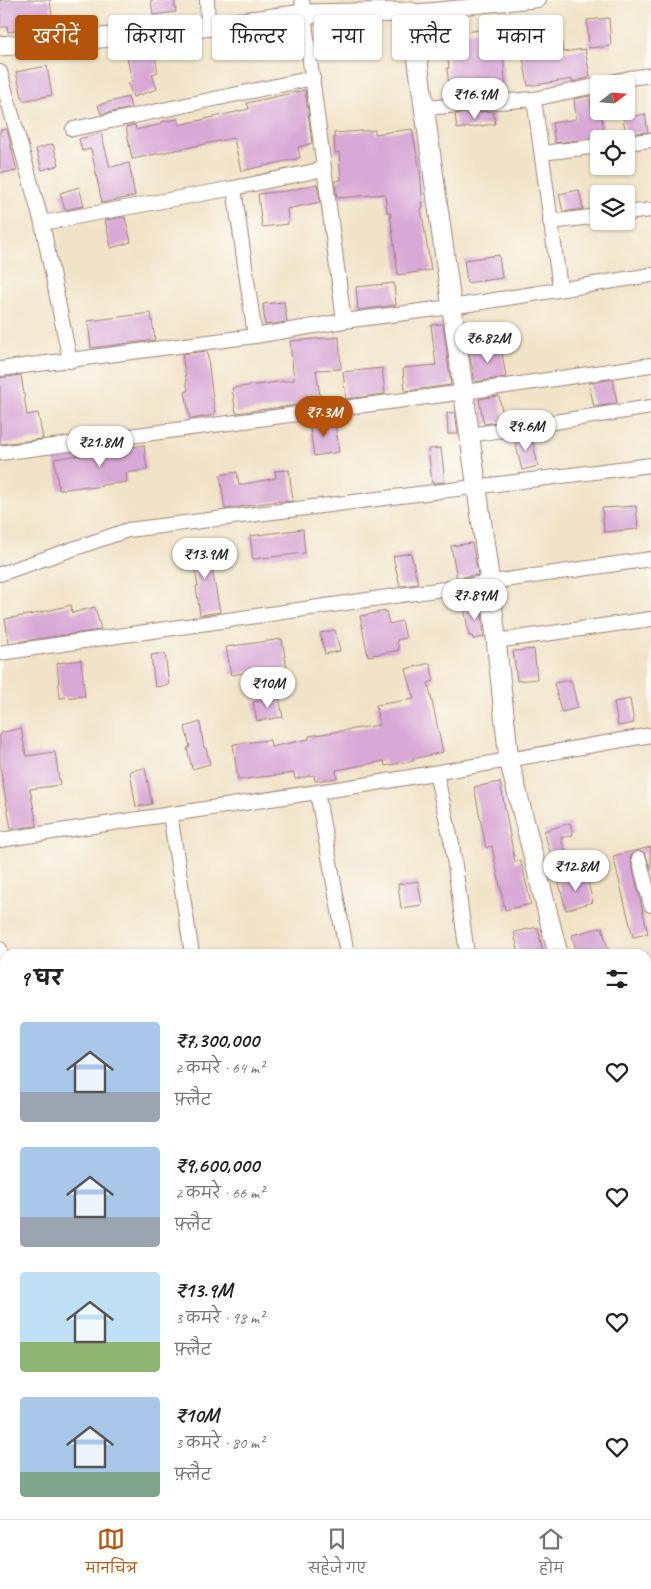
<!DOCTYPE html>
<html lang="hi">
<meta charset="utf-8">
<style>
:root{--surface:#fff;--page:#f2f2f2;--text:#202124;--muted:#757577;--line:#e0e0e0;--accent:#b45309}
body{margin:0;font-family:Caveat,"Playpen Sans Deva",sans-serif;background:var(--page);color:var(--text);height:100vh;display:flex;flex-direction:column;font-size:19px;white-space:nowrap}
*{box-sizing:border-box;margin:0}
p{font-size:16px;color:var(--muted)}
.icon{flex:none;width:28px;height:28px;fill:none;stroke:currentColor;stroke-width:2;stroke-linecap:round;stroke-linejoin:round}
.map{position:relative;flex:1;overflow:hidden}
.sheet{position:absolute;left:0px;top:949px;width:651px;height:571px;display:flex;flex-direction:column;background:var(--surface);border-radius:15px 15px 0 0;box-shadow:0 1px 4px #0004}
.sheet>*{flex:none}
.guide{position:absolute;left:15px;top:15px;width:621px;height:45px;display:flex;gap:10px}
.needle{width:32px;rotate:73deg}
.tools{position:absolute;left:590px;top:75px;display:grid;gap:10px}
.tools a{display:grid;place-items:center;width:45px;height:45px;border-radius:5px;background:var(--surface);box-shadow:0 1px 4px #0004;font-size:25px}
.price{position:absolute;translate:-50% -42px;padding:0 11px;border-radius:18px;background:#fff;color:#222;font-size:16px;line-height:32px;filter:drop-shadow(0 1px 2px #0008)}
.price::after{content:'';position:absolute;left:50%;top:30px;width:15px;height:11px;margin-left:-8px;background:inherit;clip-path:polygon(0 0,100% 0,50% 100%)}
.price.on{background:var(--accent);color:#fff}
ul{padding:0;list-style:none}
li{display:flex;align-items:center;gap:15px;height:125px;padding:0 20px}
li span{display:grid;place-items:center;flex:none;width:140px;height:100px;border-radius:5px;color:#555}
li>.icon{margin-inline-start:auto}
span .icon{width:60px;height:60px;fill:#fffc;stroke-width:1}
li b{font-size:21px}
h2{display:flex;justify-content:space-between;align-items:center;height:60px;padding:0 20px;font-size:21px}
.tag{padding:0 18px;border-radius:5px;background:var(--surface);box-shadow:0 1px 4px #0004;font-size:18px;line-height:45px}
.tag.on{background:var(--accent);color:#fff}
.tabs{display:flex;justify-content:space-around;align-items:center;height:70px;border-top:1px solid var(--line);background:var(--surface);font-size:14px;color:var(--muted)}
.tabs a{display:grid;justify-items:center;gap:2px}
.tabs .on{color:var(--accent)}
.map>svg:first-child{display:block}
.building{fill:#d8a9d6}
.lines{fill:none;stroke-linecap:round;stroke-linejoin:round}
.street-casing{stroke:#9e8179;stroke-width:16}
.secondary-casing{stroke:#9e8179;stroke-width:21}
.street{stroke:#fff;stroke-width:14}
.secondary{stroke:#fff;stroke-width:19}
</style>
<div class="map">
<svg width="651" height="1519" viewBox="0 0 651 1519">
<rect width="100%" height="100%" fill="#fdfcf7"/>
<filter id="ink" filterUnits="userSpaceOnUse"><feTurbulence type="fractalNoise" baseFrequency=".02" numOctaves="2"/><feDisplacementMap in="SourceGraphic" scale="10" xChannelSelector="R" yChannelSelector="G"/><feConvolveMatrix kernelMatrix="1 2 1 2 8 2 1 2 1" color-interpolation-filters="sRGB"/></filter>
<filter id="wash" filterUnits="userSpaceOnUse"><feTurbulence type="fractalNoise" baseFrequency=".0096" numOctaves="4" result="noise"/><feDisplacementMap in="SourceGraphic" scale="20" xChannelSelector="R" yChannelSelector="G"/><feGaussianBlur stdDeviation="1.12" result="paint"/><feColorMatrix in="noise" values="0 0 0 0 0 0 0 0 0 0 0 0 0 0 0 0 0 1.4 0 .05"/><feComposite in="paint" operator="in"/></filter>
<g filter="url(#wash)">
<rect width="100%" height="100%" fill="#f1e3c7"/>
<g id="blocks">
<g class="building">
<path d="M 0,0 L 50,0 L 53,26 L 8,32 L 7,26 L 0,28 Z"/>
<path d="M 151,0 L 174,0 L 176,12 L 153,15 Z"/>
<path d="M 609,18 L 611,46 L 589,48 L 587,20 Z"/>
<path d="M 558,20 L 563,52 L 585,49 L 590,76 L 588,78 L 572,82 L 572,79 L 566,80 L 528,86 L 522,52 L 503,55 L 506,92 L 450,96 L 447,68 L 449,68 L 444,32 L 464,30 L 465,32 Z"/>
<path d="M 154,52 L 158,72 L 152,74 L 157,89 L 133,97 L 128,83 L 132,82 L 127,57 Z"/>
<path d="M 47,66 L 52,95 L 23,101 L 16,72 Z"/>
<path d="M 305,90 L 312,143 L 298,147 L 300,158 L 241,171 L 234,138 L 132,159 L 126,127 L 135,125 L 136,130 L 162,124 L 161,122 L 178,119 L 179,125 L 249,109 L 247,103 Z"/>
<path d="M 590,96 L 592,116 L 601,114 L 605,137 L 555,143 L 552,123 L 576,119 L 574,99 Z"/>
<path d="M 128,97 L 131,108 L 101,114 L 98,105 Z"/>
<path d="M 493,111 L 495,124 L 457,129 L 455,114 Z"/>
<path d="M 645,114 L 648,132 L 626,134 L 623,118 Z"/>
<path d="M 7,129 L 17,171 L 0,173 L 0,130 Z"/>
<path d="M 412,129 L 420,170 L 423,208 L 421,208 L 431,270 L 398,275 L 390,212 L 387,212 L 385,194 L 337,198 L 335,181 L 341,180 L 339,152 L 335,153 L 334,133 L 375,130 L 375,134 Z"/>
<path d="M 101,133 L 110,167 L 129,163 L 135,196 L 102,203 L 91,149 L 82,151 L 79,139 Z"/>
<path d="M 53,144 L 59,165 L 42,170 L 36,149 Z"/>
<path d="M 317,184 L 320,202 L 287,209 L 288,224 L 262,227 L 258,194 L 292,190 Z"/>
<path d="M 79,187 L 84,206 L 65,210 L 60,193 Z"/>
<path d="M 579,190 L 583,209 L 563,212 L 559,194 Z"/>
<path d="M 125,217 L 131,242 L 111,248 L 105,220 Z"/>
<path d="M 499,255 L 502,278 L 467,283 L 464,260 Z"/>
<path d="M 394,283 L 396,305 L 358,310 L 356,287 Z"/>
<path d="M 284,302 L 287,322 L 265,325 L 263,304 Z"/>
<path d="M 151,313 L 155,340 L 91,348 L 88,321 Z"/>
<path d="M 443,324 L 451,385 L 405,391 L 403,368 L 436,365 L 431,325 Z"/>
<path d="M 339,337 L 341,369 L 316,370 L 321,402 L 236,413 L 232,388 L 294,380 L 290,341 Z"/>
<path d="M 501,347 L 506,377 L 475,382 L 469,352 Z"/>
<path d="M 207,351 L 215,415 L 190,419 L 185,392 L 188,391 L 182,354 Z"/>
<path d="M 382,368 L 385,394 L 346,399 L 343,372 Z"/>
<path d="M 21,375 L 27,415 L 38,413 L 43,439 L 0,444 L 0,378 Z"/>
<path d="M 613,379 L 617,403 L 594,407 L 589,383 Z"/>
<path d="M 499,396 L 504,421 L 484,424 L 479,399 Z"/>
<path d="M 455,412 L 458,434 L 448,434 L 447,413 Z"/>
<path d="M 323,419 L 324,425 L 335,423 L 339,452 L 314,456 L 309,421 Z"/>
<path d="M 531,434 L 538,466 L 522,470 L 514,437 Z"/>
<path d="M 144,445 L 147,470 L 126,473 L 127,482 L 102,485 L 102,486 L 88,488 L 88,486 L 59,490 L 54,459 Z"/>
<path d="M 441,448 L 445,482 L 432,483 L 428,449 Z"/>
<path d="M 289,470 L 293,501 L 279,502 L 279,501 L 225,509 L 220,475 L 237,472 L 239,485 L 276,478 L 275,471 Z"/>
<path d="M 636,506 L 638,529 L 604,532 L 602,508 Z"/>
<path d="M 303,529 L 305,553 L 253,559 L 250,536 Z"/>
<path d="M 207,542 L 220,612 L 200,615 L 196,586 L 198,586 L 190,545 Z"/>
<path d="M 472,543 L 478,575 L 457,578 L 451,546 Z"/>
<path d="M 411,553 L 418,584 L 400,586 L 393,556 Z"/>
<path d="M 481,603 L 484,637 L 473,639 L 472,636 L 469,636 L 464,606 Z"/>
<path d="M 71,605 L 72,613 L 95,607 L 101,630 L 9,643 L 5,619 L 34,614 Z"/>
<path d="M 386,611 L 389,624 L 402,621 L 406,638 L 397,640 L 399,650 L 368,656 L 360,616 Z"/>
<path d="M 335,630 L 340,651 L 325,654 L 320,633 Z"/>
<path d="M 282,639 L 287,669 L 269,672 L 268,669 L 231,675 L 226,647 Z"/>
<path d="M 534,649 L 537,679 L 517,681 L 513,651 Z"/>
<path d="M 165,653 L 169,685 L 155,687 L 151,655 Z"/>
<path d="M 81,660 L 85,696 L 60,698 L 57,663 Z"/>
<path d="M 430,663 L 434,681 L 428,683 L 443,752 L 413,759 L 413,761 L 385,766 L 384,761 L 336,770 L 337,778 L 315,781 L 314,775 L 295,779 L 294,773 L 238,780 L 233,744 L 270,740 L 271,747 L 309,739 L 309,736 L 379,725 L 376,705 L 414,699 L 406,669 Z"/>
<path d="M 571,680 L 578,708 L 561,712 L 554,683 Z"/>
<path d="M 279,697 L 283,717 L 257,721 L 253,702 Z"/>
<path d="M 630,699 L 634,723 L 618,726 L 614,702 Z"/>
<path d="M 200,722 L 204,748 L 206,748 L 210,764 L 192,769 L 187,748 L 190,747 L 185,727 Z"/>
<path d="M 21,728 L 26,756 L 55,752 L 60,785 L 30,789 L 37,826 L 11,829 L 0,767 L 0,733 Z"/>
<path d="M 145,768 L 152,804 L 136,807 L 130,771 Z"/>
<path d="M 500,782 L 515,862 L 521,861 L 531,904 L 505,910 L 492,846 L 486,848 L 474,787 Z"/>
<path d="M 570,823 L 573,835 L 561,838 L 566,854 L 552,859 L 544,831 Z"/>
<path d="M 651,847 L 651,870 L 645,853 L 636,851 L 630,857 L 648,934 L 633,937 L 613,856 Z"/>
<path d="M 586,875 L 593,902 L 566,910 L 559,883 Z"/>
<path d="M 418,881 L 422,905 L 401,908 L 398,884 Z"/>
<path d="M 538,927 L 543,954 L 519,954 L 514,932 Z"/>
<path d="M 602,927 L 609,952 L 602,954 L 577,954 L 572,935 Z"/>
</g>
</g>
</g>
<g filter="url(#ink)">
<use href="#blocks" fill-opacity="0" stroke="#9e8179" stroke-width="1"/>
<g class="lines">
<defs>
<g id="street">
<path d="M 207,0 L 208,26"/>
<path d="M 302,0 L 344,321"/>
<path d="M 411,12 L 539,0"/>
<path d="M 0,72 L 42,223 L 70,361"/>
<path d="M 602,84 L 630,78 L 651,75"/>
<path d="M 534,99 L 560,288"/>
<path d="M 424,108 L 534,99 L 599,85"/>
<path d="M 73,129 L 313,78"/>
<path d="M 626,143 L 651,140"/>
<path d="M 542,153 L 599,146"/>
<path d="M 234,188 L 255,336"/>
<path d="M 626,213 L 651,210"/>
<path d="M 550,222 L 599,216"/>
<path d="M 42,223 L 234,188 L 324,169"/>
<path d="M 0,369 L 255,336 L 344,321 L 451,307 L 651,275"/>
<path d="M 470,435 L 651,407"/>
<path d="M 0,453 L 465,392 L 651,365"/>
<path d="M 0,574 L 128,530 L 651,465"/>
<path d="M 496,641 L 651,619"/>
<path d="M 0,653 L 651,559"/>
<path d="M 436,773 L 452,844 L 467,954"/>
<path d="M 317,792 L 347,954"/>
<path d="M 170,814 L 192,954"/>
<path d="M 0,840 L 370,784 L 651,735"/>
<path d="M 639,859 L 651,905"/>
<path d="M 0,949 L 5,979"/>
<path d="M 0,1440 L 5,1476"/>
<path d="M 10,1515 L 11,1519"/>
<path d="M 173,1515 L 174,1519"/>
<path d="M 352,1515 L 353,1519"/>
</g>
<g id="secondary">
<path d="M 0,46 L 149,34 L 304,14 L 411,12 L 490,583 L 509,760 L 558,954"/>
<path d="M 646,1338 L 651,1360"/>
<path d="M 646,1391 L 651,1390"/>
<path d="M 0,1437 L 5,1436"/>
</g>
</defs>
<use href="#street" class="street-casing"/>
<use href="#secondary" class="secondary-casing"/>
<use href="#street" class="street"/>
<use href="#secondary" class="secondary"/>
</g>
</g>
</svg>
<div class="tools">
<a><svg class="needle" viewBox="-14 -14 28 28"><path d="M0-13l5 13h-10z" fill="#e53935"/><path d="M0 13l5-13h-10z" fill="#757577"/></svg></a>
<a><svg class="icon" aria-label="locate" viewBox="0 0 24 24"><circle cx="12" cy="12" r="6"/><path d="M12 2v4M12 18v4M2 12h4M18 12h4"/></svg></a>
<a><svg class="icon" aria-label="layers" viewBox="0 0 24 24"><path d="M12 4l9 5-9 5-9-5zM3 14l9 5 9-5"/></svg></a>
</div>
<b class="price" style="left:475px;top:120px">₹16.9M</b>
<b class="price" style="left:488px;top:364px">₹6.82M</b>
<b class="price on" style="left:324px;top:438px">₹7.3M</b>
<b class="price" style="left:526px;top:452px">₹9.6M</b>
<b class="price" style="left:100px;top:468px">₹21.8M</b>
<b class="price" style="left:205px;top:580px">₹13.9M</b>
<b class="price" style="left:475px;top:621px">₹7.89M</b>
<b class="price" style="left:268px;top:709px">₹10M</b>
<b class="price" style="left:576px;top:892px">₹12.8M</b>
<div class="guide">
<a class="tag on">खरीदें</a>
<a class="tag">किराया</a>
<a class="tag">फ़िल्टर</a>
<a class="tag">नया</a>
<a class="tag">फ़्लैट</a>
<a class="tag">मकान</a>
</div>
<section class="sheet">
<h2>9 घर<svg class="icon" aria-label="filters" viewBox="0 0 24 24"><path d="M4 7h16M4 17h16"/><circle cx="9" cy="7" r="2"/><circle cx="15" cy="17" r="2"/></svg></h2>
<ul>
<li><span style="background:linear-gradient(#a9c7e8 70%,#9aa5b1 0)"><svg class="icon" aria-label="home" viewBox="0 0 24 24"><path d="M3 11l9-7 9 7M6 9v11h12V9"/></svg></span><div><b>₹7,300,000</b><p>2 कमरे · 64 m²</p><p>फ़्लैट</p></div><svg class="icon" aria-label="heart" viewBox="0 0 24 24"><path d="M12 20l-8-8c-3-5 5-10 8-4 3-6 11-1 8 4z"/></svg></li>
<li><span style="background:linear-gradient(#a9c7e8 70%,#9aa5b1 0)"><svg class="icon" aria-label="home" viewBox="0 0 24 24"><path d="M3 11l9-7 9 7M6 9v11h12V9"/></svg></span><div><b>₹9,600,000</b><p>2 कमरे · 66 m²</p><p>फ़्लैट</p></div><svg class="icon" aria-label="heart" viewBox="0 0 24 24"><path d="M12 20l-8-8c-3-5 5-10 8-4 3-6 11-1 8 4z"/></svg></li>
<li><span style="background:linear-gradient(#bfe0f5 70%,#8fb573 0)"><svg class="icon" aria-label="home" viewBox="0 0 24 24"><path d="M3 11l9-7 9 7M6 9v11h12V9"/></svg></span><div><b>₹13.9M</b><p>3 कमरे · 98 m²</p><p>फ़्लैट</p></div><svg class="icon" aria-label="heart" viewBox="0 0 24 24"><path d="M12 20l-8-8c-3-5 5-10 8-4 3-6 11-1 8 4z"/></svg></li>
<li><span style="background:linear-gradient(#a9c7e8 75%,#7fa58c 0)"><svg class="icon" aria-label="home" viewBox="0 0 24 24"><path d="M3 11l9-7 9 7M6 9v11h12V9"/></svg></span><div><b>₹10M</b><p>3 कमरे · 80 m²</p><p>फ़्लैट</p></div><svg class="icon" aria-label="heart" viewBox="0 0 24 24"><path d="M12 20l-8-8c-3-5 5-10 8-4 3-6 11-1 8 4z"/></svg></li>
</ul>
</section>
</div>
<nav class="tabs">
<a class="on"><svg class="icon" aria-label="map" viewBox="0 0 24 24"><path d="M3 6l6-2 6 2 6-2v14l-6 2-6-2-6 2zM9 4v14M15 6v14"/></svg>मानचित्र</a>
<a><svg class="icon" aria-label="saved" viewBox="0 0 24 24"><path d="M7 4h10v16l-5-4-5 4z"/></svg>सहेजे गए</a>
<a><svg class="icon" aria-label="home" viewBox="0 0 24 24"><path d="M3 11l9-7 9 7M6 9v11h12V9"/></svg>होम</a>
</nav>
